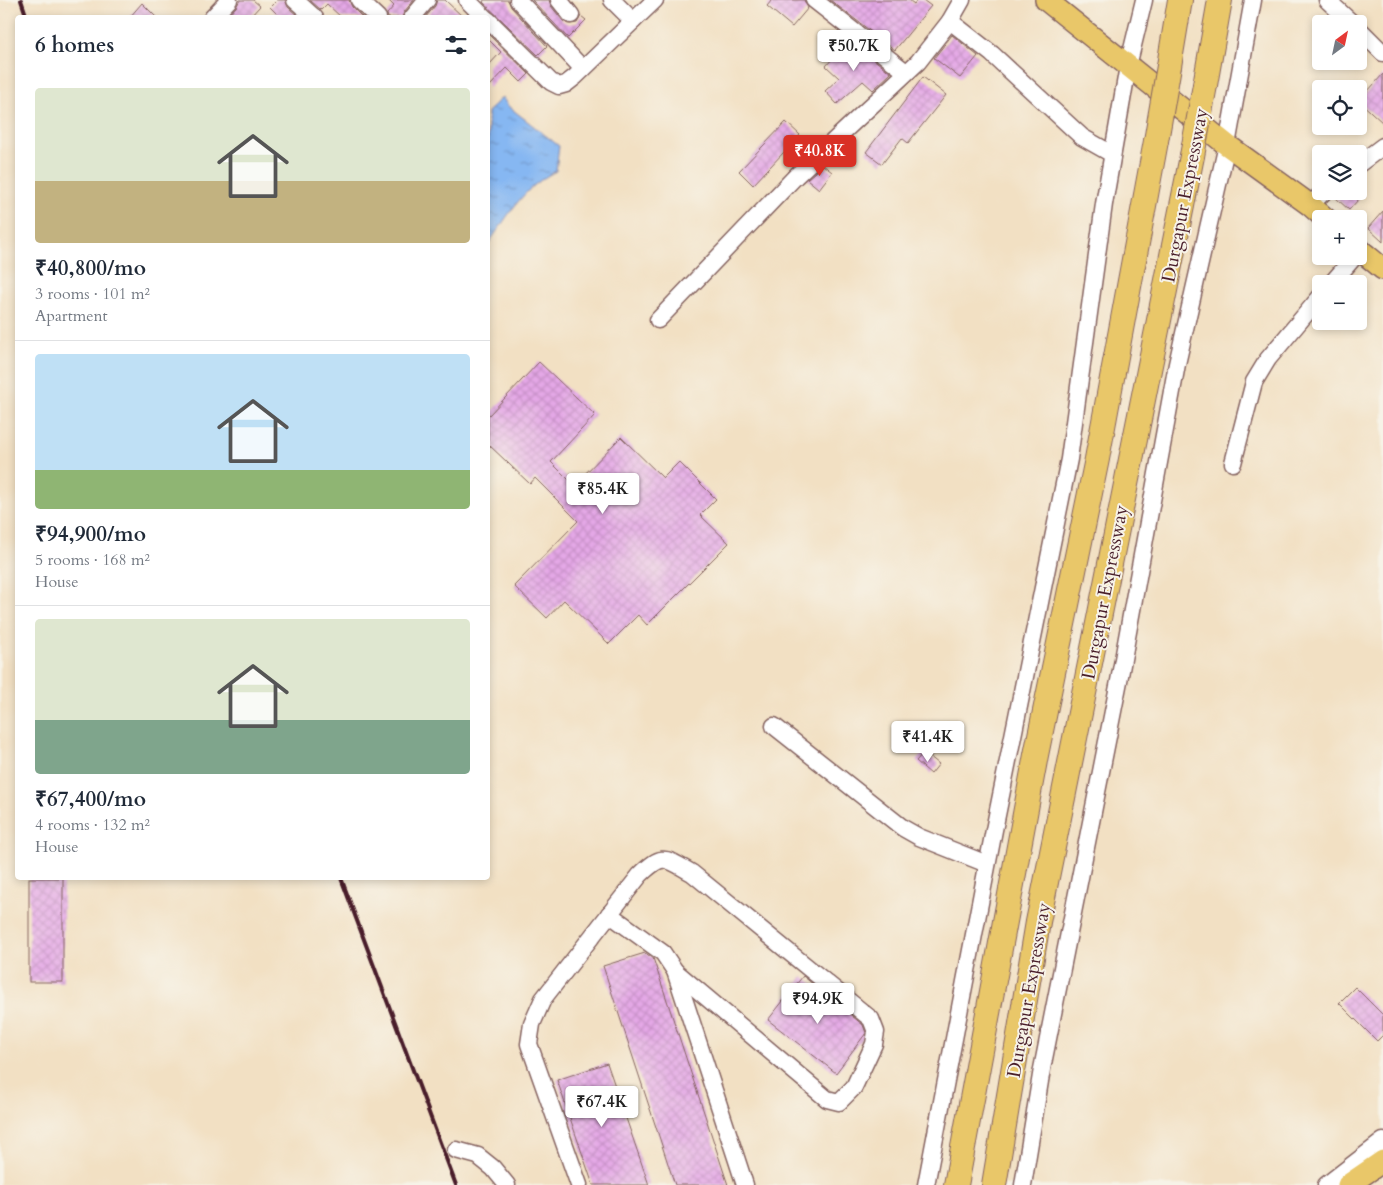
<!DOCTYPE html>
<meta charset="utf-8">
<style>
:root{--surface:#fff;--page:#f2f2f3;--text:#1f2937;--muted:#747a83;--line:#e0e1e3;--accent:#d93025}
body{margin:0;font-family:Cardo,serif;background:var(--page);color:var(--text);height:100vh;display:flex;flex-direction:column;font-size:19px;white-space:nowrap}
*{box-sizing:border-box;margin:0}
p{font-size:16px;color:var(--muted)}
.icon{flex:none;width:28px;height:28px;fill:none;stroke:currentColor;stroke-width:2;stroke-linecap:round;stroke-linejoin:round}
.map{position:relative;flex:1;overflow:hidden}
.sheet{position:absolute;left:15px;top:15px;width:475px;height:865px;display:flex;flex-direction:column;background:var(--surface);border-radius:5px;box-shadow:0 2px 8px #0003}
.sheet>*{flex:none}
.needle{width:32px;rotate:33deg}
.fabs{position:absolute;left:1312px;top:15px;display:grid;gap:10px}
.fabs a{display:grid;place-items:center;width:55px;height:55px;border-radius:5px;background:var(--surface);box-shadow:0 2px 8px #0003;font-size:25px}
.price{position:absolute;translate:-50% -42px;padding:0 11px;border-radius:5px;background:#fff;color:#222;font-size:16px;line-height:32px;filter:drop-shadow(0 1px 2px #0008)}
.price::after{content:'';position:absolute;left:50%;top:30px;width:15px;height:11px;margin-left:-8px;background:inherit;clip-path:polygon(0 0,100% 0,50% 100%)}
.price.active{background:var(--accent);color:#fff}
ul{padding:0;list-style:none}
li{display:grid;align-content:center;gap:10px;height:265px;padding:0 20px}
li+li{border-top:1px solid var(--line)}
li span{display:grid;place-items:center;height:155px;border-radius:5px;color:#555}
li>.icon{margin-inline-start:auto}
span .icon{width:90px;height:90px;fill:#fffc;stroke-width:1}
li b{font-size:21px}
h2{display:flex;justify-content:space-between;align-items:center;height:60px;padding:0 20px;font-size:21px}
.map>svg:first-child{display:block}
.water{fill:url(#water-ripples);stroke:#686b8e}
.building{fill:url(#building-cross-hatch)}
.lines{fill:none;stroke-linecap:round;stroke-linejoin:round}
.minor-casing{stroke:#856360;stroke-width:19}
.major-casing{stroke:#856360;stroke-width:24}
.highway-casing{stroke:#856360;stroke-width:26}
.minor{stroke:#fff;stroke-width:16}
.major{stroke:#e9c769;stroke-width:21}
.highway{stroke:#e9c769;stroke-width:24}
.rail{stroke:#4a1f2b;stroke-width:4}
.highway-bridge-casing{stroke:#856360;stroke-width:26;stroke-linecap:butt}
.highway-bridge{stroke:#e9c769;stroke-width:24}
.labels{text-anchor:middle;stroke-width:4;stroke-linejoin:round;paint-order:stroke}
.street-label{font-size:19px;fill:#4a1f2b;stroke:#f7f3e8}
</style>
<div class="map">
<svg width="1383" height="1185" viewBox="0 0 1383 1185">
<defs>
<pattern id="water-ripples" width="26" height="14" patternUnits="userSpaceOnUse" patternTransform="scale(1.25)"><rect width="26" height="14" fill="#86b7f2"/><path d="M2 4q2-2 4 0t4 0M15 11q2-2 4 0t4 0" fill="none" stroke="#7094c4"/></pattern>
<pattern id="building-cross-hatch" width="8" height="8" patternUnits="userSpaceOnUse" patternTransform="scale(1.25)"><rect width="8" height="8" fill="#e4a7e6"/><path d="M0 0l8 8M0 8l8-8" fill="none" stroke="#c58fc5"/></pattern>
</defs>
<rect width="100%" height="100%" fill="#f7f3e8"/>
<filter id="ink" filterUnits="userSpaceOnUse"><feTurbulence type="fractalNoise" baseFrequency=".02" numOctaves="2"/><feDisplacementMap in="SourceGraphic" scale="10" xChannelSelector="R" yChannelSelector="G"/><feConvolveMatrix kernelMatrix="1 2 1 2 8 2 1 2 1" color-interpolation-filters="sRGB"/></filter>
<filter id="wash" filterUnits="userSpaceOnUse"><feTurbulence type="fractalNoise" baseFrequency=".0096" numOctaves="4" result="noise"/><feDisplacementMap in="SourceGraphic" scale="20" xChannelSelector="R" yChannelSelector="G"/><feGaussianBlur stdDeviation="1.12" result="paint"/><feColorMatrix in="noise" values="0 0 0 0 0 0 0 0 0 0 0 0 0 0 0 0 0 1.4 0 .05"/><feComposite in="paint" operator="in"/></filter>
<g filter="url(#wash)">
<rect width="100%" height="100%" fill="#f2e0c3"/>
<path class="water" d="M 502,97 L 508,106 L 559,146 L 556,171 C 522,188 509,215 488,244 L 488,112 Z"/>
<g id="blocks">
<g class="building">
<path d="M 240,0 L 253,0 L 260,6 L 249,18 L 226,18 L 236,7 Z"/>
<path d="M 277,0 L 285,0 L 288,7 L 300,18 L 281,18 L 270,7 Z"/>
<path d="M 310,0 L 349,0 L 352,7 L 363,18 L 342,18 L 327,4 L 321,10 Z"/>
<path d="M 388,0 L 414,0 L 404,12 L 402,18 L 388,18 L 387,14 L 394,6 Z"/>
<path d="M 437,0 L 445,0 L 464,18 L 425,18 L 435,6 Z"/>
<path d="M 484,0 L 508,0 L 511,7 L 547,46 L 538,55 L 483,2 Z"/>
<path d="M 532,0 L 549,0 L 551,6 L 563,21 L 568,24 L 577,23 L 581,16 L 586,20 L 568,38 Z"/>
<path d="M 772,0 L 804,0 L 808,8 L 792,27 L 767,6 Z"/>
<path d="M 830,0 L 909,0 L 914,4 L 917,0 L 923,0 L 931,6 L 895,50 Z"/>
<path d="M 142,3 L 157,18 L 129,18 Z"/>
<path d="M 488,34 L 529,74 L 521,82 L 507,68 L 488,88 L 488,66 L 501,52 L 488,39 Z"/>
<path d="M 952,35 L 978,56 L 960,78 L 934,58 Z"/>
<path d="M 849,40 L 891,73 L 873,90 L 863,81 L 837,104 L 825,91 L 839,78 L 826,66 Z"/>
<path d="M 1383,74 L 1383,123 L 1359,101 Z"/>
<path d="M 923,77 L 946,95 L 908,143 L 902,138 L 882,164 L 866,152 Z"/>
<path d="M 786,122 L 800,135 L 753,185 L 739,171 Z"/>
<path d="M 823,165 L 832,172 L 819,189 L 807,179 Z"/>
<path d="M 1343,191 L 1351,191 L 1359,199 L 1349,210 L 1336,198 Z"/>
<path d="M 1383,211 L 1383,242 L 1368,228 Z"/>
<path d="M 539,362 L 595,415 L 551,462 L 574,485 L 621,437 L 663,478 L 679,462 L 716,499 L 700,515 L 729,543 L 647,625 L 638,615 L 609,644 L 564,600 L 547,618 L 514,586 L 578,521 L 535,478 L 530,484 L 488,444 L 488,416 Z"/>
<path d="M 924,752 L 939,764 L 931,774 L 916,761 Z"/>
<rect x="29" y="878" width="34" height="104"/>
<path d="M 645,953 L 653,958 L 728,1185 L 675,1185 L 603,966 Z"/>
<path d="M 803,976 L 863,1025 L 866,1033 L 836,1073 L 768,1020 Z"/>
<path d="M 1355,987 L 1383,1015 L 1383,1035 L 1377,1041 L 1339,1003 Z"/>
<path d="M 607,1063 L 649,1185 L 593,1185 L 557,1080 Z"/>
</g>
</g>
</g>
<g filter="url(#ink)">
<use href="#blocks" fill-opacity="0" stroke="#856360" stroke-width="1"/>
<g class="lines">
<defs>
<g id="minor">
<path d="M 295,0 L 315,18"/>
<path d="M 359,0 L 378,18"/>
<path d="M 467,0 L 485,18"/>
<path d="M 518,0 L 583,69"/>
<path d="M 559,0 L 571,15"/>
<path d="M 612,0 L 633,21"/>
<path d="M 814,0 L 906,72"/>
<path d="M 1327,0 L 1353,24"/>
<path d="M 212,18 L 229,0"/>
<path d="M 412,18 L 427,0"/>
<path d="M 488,20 L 551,82 L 559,86 L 566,84 L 575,77 L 655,0"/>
<path d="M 950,21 L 992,54 L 1082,137 L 1112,154"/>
<path d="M 1359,29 L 1383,53"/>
<path d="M 1359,164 L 1383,146"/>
<path d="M 1310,205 L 1325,191"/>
<path d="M 1331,284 L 1355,256"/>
<path d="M 658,320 L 796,176 L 918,62 L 950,21 L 962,0"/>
<path d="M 1233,463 L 1254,382 L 1268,359 L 1321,296"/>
<path d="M 774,726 L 903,828 L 919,837 L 987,864"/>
<path d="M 609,914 L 663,953 L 675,971 L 745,1185"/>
<path d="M 456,1150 L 478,1156 L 493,1168 L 507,1185"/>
<path d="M 579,1185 L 529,1044 L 532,1024 L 543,999 L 640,875 C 664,852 665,858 692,873 L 871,1019 L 876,1032 L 874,1044 L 854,1087 L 839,1102 L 827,1099 L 675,971"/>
<path d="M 926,1185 L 994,830 L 1069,459 L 1104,204 L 1128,66 L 1144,0"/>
<path d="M 1023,1185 L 1042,1069 L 1119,681 L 1177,364 L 1227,145 L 1253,0"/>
<path d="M 1326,1185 L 1383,1141"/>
</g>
<g id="major">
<path d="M 1046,0 L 1227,145 L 1310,205 L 1326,219"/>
<path d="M 1359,249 L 1383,269"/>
<path d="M 1348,1185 L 1383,1161"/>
</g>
<g id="highway">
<path d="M 1169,66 L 1180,0"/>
<path d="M 1205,85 L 1220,0"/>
<path d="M 956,1185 L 1036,755 L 1097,459 L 1156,141"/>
<path d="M 994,1185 L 1038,922 L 1192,156"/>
</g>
</defs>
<use href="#minor" class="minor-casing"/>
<use href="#major" class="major-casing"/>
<use href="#highway" class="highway-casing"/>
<use href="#minor" class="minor"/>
<use href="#major" class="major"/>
<use href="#highway" class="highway"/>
<g class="rail">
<path d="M 21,0 L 27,18"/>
<path d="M 341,878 L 456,1185"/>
</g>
<defs>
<g id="highway-bridge">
<path d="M 1156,141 L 1169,66"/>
<path d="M 1192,156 L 1205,85"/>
</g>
</defs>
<use href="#highway-bridge" class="highway-bridge-casing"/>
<use href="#highway-bridge" class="highway-bridge"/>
</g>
</g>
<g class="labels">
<g class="street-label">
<text transform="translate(1184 195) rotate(-79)" y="7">Durgapur Expressway</text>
<text transform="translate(1104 592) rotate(-79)" y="7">Durgapur Expressway</text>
<text transform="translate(1028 990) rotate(-80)" y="7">Durgapur Expressway</text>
</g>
</g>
</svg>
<div class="fabs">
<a><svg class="needle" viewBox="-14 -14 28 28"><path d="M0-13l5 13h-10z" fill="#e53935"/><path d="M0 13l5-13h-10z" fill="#747a83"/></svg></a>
<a><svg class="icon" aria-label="locate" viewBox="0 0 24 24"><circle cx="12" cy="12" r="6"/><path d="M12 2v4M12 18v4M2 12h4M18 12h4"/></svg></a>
<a><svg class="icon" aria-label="layers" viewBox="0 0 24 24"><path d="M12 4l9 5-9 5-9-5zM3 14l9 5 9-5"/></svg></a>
<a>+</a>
<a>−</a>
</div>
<b class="price" style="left:854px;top:72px">₹50.7K</b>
<b class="price active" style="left:820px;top:177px">₹40.8K</b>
<b class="price" style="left:603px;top:515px">₹85.4K</b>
<b class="price" style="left:928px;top:763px">₹41.4K</b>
<b class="price" style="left:818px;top:1025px">₹94.9K</b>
<b class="price" style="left:602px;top:1128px">₹67.4K</b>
<section class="sheet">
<h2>6 homes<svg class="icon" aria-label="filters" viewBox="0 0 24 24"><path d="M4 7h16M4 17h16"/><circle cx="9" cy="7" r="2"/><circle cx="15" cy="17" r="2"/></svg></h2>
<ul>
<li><span style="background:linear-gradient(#dfe7d0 60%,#c2b280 0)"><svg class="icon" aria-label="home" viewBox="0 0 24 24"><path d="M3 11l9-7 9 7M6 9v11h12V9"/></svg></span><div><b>₹40,800/mo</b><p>3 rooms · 101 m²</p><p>Apartment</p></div></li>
<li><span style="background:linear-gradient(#bfe0f5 75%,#8fb573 0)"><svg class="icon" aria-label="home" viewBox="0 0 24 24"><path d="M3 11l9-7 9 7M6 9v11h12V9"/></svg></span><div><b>₹94,900/mo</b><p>5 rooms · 168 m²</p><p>House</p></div></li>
<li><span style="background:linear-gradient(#dfe7d0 65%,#7fa58c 0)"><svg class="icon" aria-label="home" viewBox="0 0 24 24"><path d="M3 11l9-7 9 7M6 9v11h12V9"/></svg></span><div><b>₹67,400/mo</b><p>4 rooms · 132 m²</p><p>House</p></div></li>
</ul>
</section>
</div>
